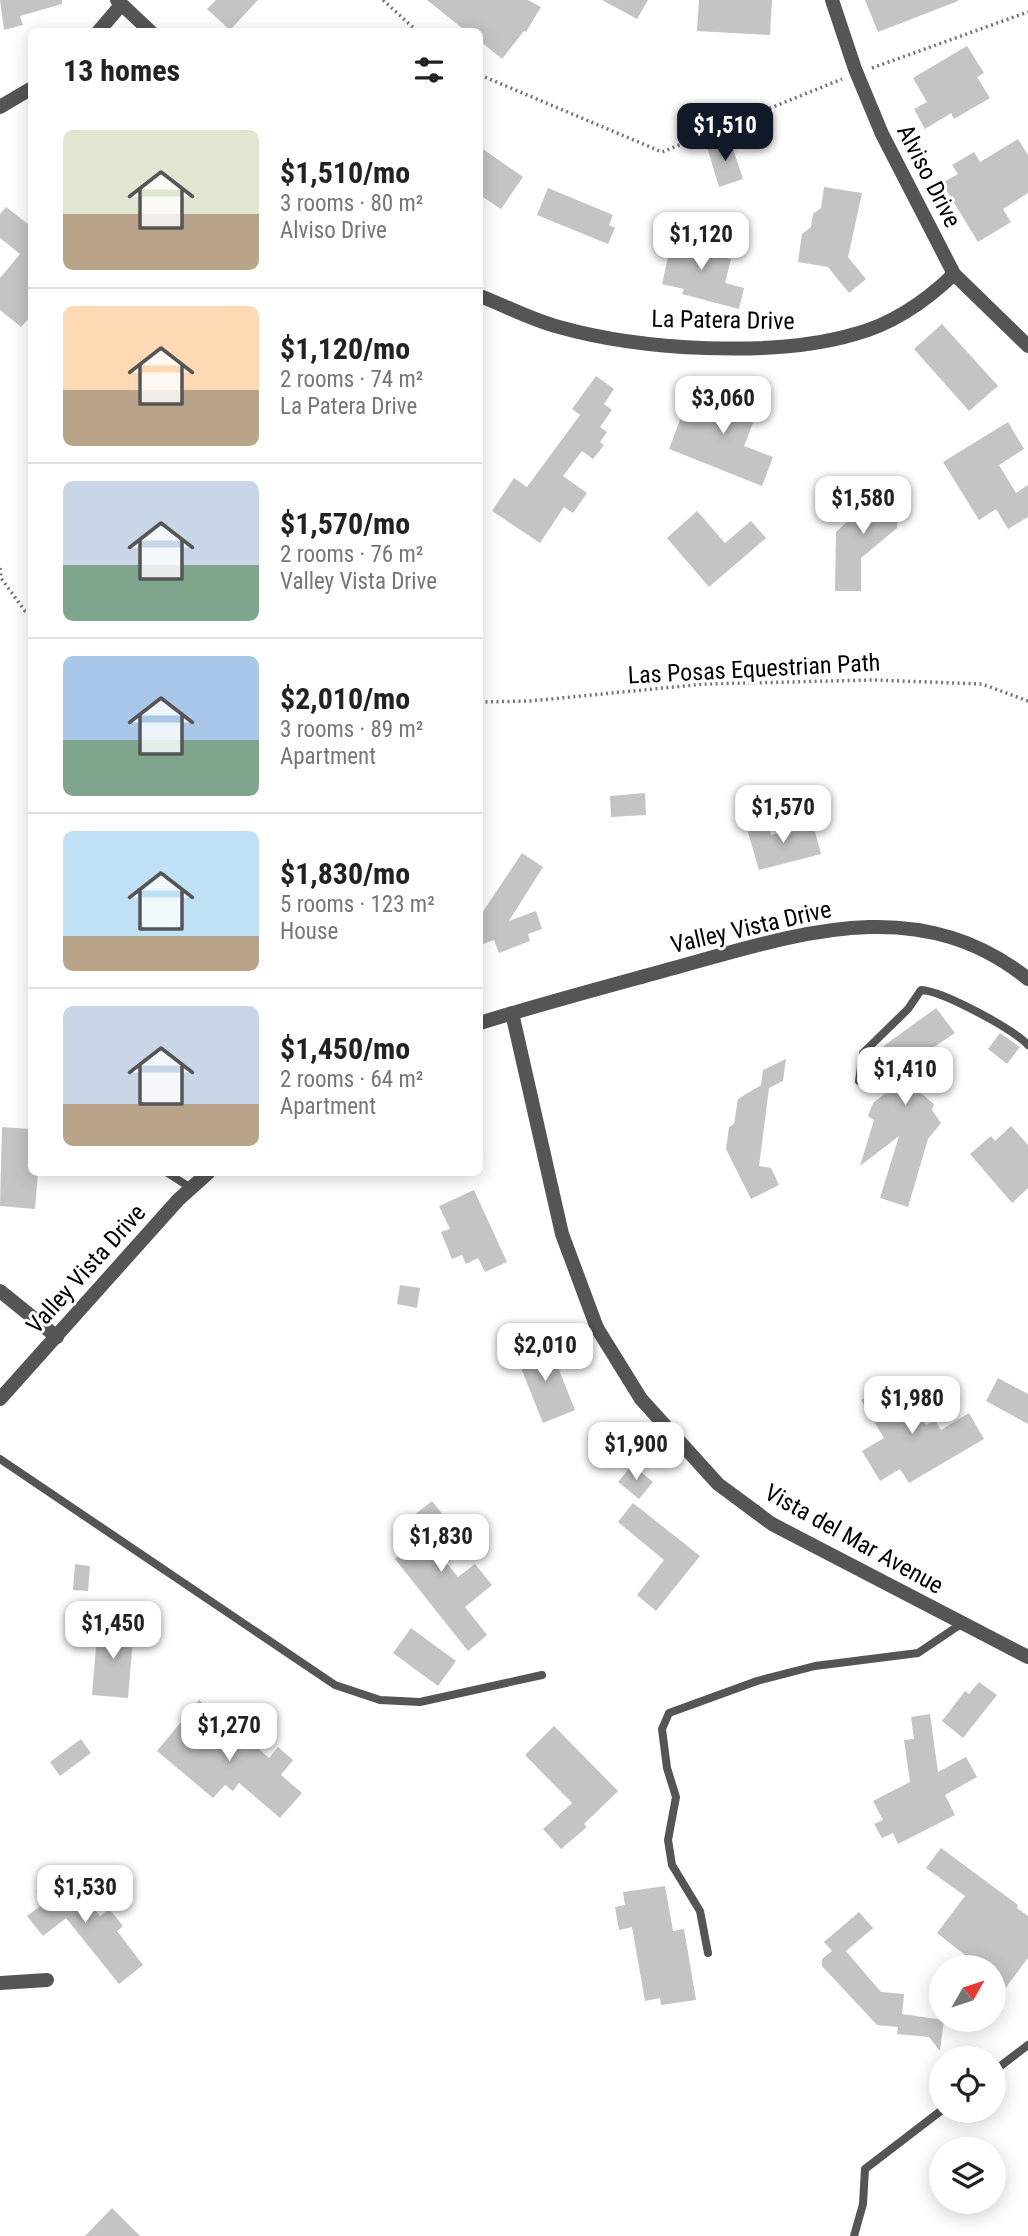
<!DOCTYPE html>
<meta charset="utf-8">
<style>
:root{--surface:#fff;--page:#f6f6f6;--text:#222;--muted:#767676;--line:#e0e0e0;--accent:#111827}
body{margin:0;font-family:"Roboto Condensed",sans-serif;background:var(--page);color:var(--text);height:100vh;display:flex;flex-direction:column;font-size:26px;white-space:nowrap}
*{box-sizing:border-box;margin:0}
p{font-size:23px;color:var(--muted)}
.icon{flex:none;width:38px;height:38px;fill:none;stroke:currentColor;stroke-width:2;stroke-linecap:round;stroke-linejoin:round}
.map{position:relative;flex:1;overflow:hidden}
.drawer{position:absolute;left:28px;top:28px;width:455px;height:1148px;display:flex;flex-direction:column;background:var(--surface);border-radius:10px;box-shadow:0 4px 18px #0003}
.drawer>*{flex:none}
.needle{width:46px;rotate:51deg}
.tools{position:absolute;left:929px;top:1955px;display:grid;gap:14px}
.tools a{display:grid;place-items:center;width:77px;height:77px;border-radius:50%;background:var(--surface);box-shadow:0 4px 18px #0003;font-size:35px}
.price{position:absolute;translate:-50% -60px;padding:0 16px;border-radius:14px;background:#fff;color:#222;font-size:23px;line-height:46px;filter:drop-shadow(0 2px 4px #0008)}
.price::after{content:'';position:absolute;left:50%;top:42px;width:21px;height:16px;margin-left:-10px;background:inherit;clip-path:polygon(0 0,100% 0,50% 100%)}
.price.selected{background:var(--accent);color:#fff}
ul{padding:0;list-style:none}
li{display:flex;align-items:center;gap:21px;height:175px;padding:0 35px}
li+li{border-top:2px solid var(--line)}
li span{display:grid;place-items:center;flex:none;width:196px;height:140px;border-radius:10px;color:#555}
li>.icon{margin-inline-start:auto}
span .icon{width:84px;height:84px;fill:#fffc;stroke-width:1}
li b{font-size:30px}
h2{display:flex;justify-content:space-between;align-items:center;height:84px;padding:0 35px;font-size:30px}
.map>svg:first-child{display:block}
.building{fill:#c4c4c4}
.lines{fill:none;stroke-linecap:round;stroke-linejoin:round}
.path{stroke:#777;stroke-width:3.5;stroke-dasharray:2 3.5;stroke-linecap:butt}
.service{stroke:#555;stroke-width:8}
.minor{stroke:#555;stroke-width:14}
.labels{text-anchor:middle;stroke-width:6;stroke-linejoin:round;paint-order:stroke}
.street-label{font-size:24px;fill:#000;stroke:#fff}
</style>
<div class="map">
<svg width="1028" height="2236" viewBox="0 0 1028 2236">
<rect width="100%" height="100%" fill="#fff"/>
<g class="building">
<path d="M 0,0 L 62,0 L 62,4 L 20,16 L 23,25 L 4,30 Z"/>
<path d="M 216,0 L 258,0 L 230,30 L 207,9 Z"/>
<path d="M 427,0 L 528,0 L 541,7 L 526,32 L 524,31 L 502,59 L 480,41 L 480,32 L 467,32 Z"/>
<path d="M 602,0 L 648,0 L 637,19 Z"/>
<path d="M 699,0 L 772,0 L 770,35 L 697,31 Z"/>
<path d="M 865,0 L 958,0 L 958,1 L 878,32 Z"/>
<path d="M 967,46 L 984,73 L 977,77 L 990,98 L 954,119 L 951,113 L 925,129 L 914,109 L 927,102 L 913,78 Z"/>
<path d="M 1018,139 L 1028,155 L 1028,193 L 1003,209 L 1011,222 L 978,242 L 942,183 L 958,174 L 952,165 L 974,152 L 980,162 Z"/>
<path d="M 730,140 L 743,179 L 719,187 L 707,147 Z"/>
<path d="M 480,147 L 523,177 L 501,209 L 480,195 Z"/>
<path d="M 824,187 L 862,193 L 848,257 L 866,279 L 849,293 L 828,267 L 798,262 L 802,234 L 811,227 L 813,214 L 821,208 Z"/>
<path d="M 548,188 L 613,215 L 609,225 L 615,228 L 608,244 L 537,215 Z"/>
<path d="M 6,207 L 32,227 L 32,315 L 21,327 L 0,310 L 0,278 L 20,254 L 0,238 L 0,214 Z"/>
<path d="M 680,234 L 722,244 L 719,256 L 731,259 L 725,283 L 744,288 L 739,309 L 682,294 L 684,289 L 662,284 L 670,248 L 676,250 Z"/>
<path d="M 942,324 L 998,386 L 969,411 L 914,349 Z"/>
<path d="M 596,376 L 614,389 L 604,404 L 612,410 L 600,427 L 607,432 L 600,442 L 604,445 L 593,459 L 582,451 L 563,476 L 587,493 L 573,513 L 564,507 L 540,543 L 492,511 L 514,478 L 527,487 L 580,415 L 572,409 Z"/>
<path d="M 732,385 L 763,397 L 744,446 L 773,457 L 762,486 L 669,449 L 685,407 L 694,410 L 699,396 L 724,406 Z"/>
<path d="M 1008,422 L 1024,449 L 999,465 L 1016,493 L 1028,485 L 1028,517 L 1008,529 L 996,509 L 979,520 L 943,462 Z"/>
<path d="M 875,483 L 905,516 L 897,523 L 897,528 L 861,558 L 861,591 L 835,591 L 836,532 L 852,517 L 852,508 Z"/>
<path d="M 697,511 L 725,543 L 751,521 L 766,538 L 709,587 L 667,538 Z"/>
<path d="M 645,793 L 646,815 L 611,817 L 610,796 Z"/>
<path d="M 768,824 L 771,835 L 813,824 L 821,854 L 759,870 L 747,829 Z"/>
<path d="M 522,853 L 543,867 L 509,921 L 536,911 L 542,929 L 528,934 L 530,941 L 499,953 L 494,940 L 480,945 L 480,916 Z"/>
<path d="M 936,1008 L 955,1033 L 908,1064 L 924,1085 L 917,1090 L 934,1104 L 932,1110 L 941,1123 L 928,1139 L 908,1207 L 880,1198 L 899,1136 L 860,1166 L 874,1120 L 868,1116 L 873,1103 L 887,1092 L 892,1076 L 874,1053 Z"/>
<path d="M 1000,1033 L 1020,1047 L 1007,1064 L 988,1049 Z"/>
<path d="M 786,1059 L 783,1081 L 769,1088 L 759,1166 L 771,1168 L 779,1185 L 751,1199 L 726,1149 L 729,1127 L 734,1124 L 738,1099 L 761,1085 L 763,1070 Z"/>
<path d="M 1011,1126 L 1028,1145 L 1028,1188 L 1012,1203 L 970,1154 L 991,1136 L 995,1141 Z"/>
<path d="M 2,1127 L 30,1129 L 28,1157 L 32,1157 L 32,1172 L 38,1172 L 35,1209 L 0,1206 Z"/>
<path d="M 474,1190 L 507,1262 L 485,1272 L 478,1258 L 466,1264 L 462,1255 L 452,1259 L 441,1232 L 450,1229 L 439,1206 Z"/>
<path d="M 400,1285 L 420,1288 L 417,1308 L 397,1304 Z"/>
<path d="M 540,1343 L 549,1362 L 555,1360 L 575,1410 L 543,1423 L 515,1353 Z"/>
<path d="M 898,1378 L 926,1425 L 935,1420 L 941,1430 L 969,1413 L 984,1439 L 909,1483 L 900,1469 L 880,1481 L 862,1451 L 884,1438 L 861,1400 Z"/>
<path d="M 998,1378 L 1028,1394 L 1028,1424 L 986,1401 Z"/>
<path d="M 632,1465 L 653,1482 L 639,1499 L 618,1482 Z"/>
<path d="M 432,1501 L 455,1530 L 434,1548 L 458,1577 L 475,1564 L 492,1585 L 465,1607 L 487,1635 L 468,1651 L 395,1559 L 408,1549 L 394,1531 Z"/>
<path d="M 633,1503 L 700,1556 L 656,1611 L 637,1595 L 664,1560 L 618,1522 Z"/>
<path d="M 75,1564 L 90,1566 L 88,1591 L 73,1590 Z"/>
<path d="M 98,1624 L 134,1627 L 128,1698 L 92,1695 Z"/>
<path d="M 411,1628 L 456,1661 L 438,1686 L 393,1653 Z"/>
<path d="M 979,1682 L 997,1695 L 963,1738 L 942,1721 L 965,1691 L 969,1694 Z"/>
<path d="M 199,1700 L 217,1715 L 202,1733 L 227,1754 L 243,1735 L 269,1758 L 278,1747 L 293,1760 L 281,1775 L 302,1793 L 280,1818 L 239,1783 L 233,1791 L 225,1785 L 213,1798 L 157,1751 Z"/>
<path d="M 930,1714 L 938,1772 L 966,1757 L 977,1777 L 945,1795 L 955,1815 L 898,1844 L 893,1833 L 882,1838 L 874,1824 L 883,1820 L 873,1801 L 910,1782 L 904,1740 L 914,1739 L 911,1717 Z"/>
<path d="M 554,1726 L 618,1791 L 584,1824 L 587,1827 L 561,1849 L 543,1829 L 572,1803 L 525,1755 Z"/>
<path d="M 81,1739 L 91,1753 L 60,1776 L 50,1762 Z"/>
<path d="M 941,1848 L 1018,1905 L 1017,1908 L 1028,1916 L 1028,1958 L 1004,1990 L 994,1982 L 994,1967 L 964,1967 L 970,1959 L 937,1933 L 965,1896 L 926,1868 Z"/>
<path d="M 59,1872 L 67,1881 L 70,1879 L 100,1916 L 109,1909 L 123,1926 L 117,1931 L 143,1965 L 119,1984 L 66,1918 L 43,1936 L 27,1916 L 42,1905 L 40,1902 L 43,1900 L 36,1891 Z"/>
<path d="M 665,1886 L 673,1931 L 684,1929 L 696,2000 L 661,2005 L 660,1998 L 645,2001 L 632,1927 L 619,1930 L 615,1907 L 625,1905 L 623,1892 Z"/>
<path d="M 859,1912 L 873,1928 L 846,1951 L 881,1992 L 904,1994 L 902,2014 L 944,2020 L 940,2051 L 929,2037 L 897,2034 L 898,2027 L 877,2025 L 822,1966 L 822,1959 L 832,1951 L 824,1942 Z"/>
<path d="M 112,2208 L 140,2236 L 85,2236 Z"/>
</g>
<g class="lines">
<g class="path">
<path d="M 383,0 L 418,32"/>
<path d="M 872,68 L 1028,12"/>
<path d="M 480,75 L 662,152 L 842,79"/>
<path d="M 0,568 L 1,578 L 25,611 L 32,613"/>
<path d="M 480,702 L 530,701 L 705,684 L 874,680 L 982,684 L 1028,701"/>
</g>
<g class="service">
<path d="M 859,1081 L 863,1053 L 908,1009 L 921,990 C 943,991 1013,1029 1028,1045"/>
<path d="M 166,1172 L 191,1188"/>
<path d="M 0,1459 L 335,1685 L 380,1700 L 420,1702 L 542,1675"/>
<path d="M 708,1953 L 700,1911 L 672,1865 L 668,1840 L 676,1797 L 667,1768 L 662,1729 L 669,1713 L 757,1681 L 815,1666 L 918,1653 L 961,1624"/>
<path d="M 994,2071 L 1028,2045"/>
<path d="M 854,2236 L 863,2204 L 865,2169 L 942,2110"/>
</g>
<g class="minor">
<path d="M 117,0 L 151,32"/>
<path d="M 832,0 L 855,69 L 882,134 L 954,274 L 1028,346"/>
<path d="M 98,32 L 121,5"/>
<path d="M 0,107 L 32,88"/>
<path d="M 480,296 C 506,306 532,320 559,327 C 640,350 774,358 855,334 C 893,324 926,301 954,274"/>
<path d="M 512,1013 L 562,1234 L 597,1328 L 641,1399 L 718,1484 L 772,1524 L 1028,1657"/>
<path d="M 480,1023 C 544,1003 609,986 674,968 C 795,935 918,890 1028,979"/>
<path d="M 0,1291 L 57,1337"/>
<path d="M 0,1399 L 178,1200 L 209,1172"/>
<path d="M 0,1983 L 47,1980"/>
</g>
</g>
<g class="labels">
<g class="street-label">
<text transform="translate(929 176) rotate(63)" y="8">Alviso Drive</text>
<text transform="translate(723 320) rotate(1)" y="8">La Patera Drive</text>
<text transform="translate(754 669) rotate(-3)" y="8">Las Posas Equestrian Path</text>
<text transform="translate(751 927) rotate(-13)" y="8">Valley Vista Drive</text>
<text transform="translate(86 1269) rotate(-48)" y="8">Valley Vista Drive</text>
<text transform="translate(854 1539) rotate(29)" y="8">Vista del Mar Avenue</text>
</g>
</g>
</svg>
<div class="tools">
<a><svg class="needle" viewBox="-14 -14 28 28"><path d="M0-13l5 13h-10z" fill="#e53935"/><path d="M0 13l5-13h-10z" fill="#767676"/></svg></a>
<a><svg class="icon" aria-label="locate" viewBox="0 0 24 24"><circle cx="12" cy="12" r="6"/><path d="M12 2v4M12 18v4M2 12h4M18 12h4"/></svg></a>
<a><svg class="icon" aria-label="layers" viewBox="0 0 24 24"><path d="M12 4l9 5-9 5-9-5zM3 14l9 5 9-5"/></svg></a>
</div>
<b class="price selected" style="left:725px;top:163px">$1,510</b>
<b class="price" style="left:701px;top:272px">$1,120</b>
<b class="price" style="left:723px;top:436px">$3,060</b>
<b class="price" style="left:863px;top:536px">$1,580</b>
<b class="price" style="left:783px;top:845px">$1,570</b>
<b class="price" style="left:905px;top:1107px">$1,410</b>
<b class="price" style="left:545px;top:1383px">$2,010</b>
<b class="price" style="left:912px;top:1436px">$1,980</b>
<b class="price" style="left:636px;top:1482px">$1,900</b>
<b class="price" style="left:441px;top:1574px">$1,830</b>
<b class="price" style="left:113px;top:1661px">$1,450</b>
<b class="price" style="left:229px;top:1763px">$1,270</b>
<b class="price" style="left:85px;top:1925px">$1,530</b>
<section class="drawer">
<h2>13 homes<svg class="icon" aria-label="filters" viewBox="0 0 24 24"><path d="M4 7h16M4 17h16"/><circle cx="9" cy="7" r="2"/><circle cx="15" cy="17" r="2"/></svg></h2>
<ul>
<li><span style="background:linear-gradient(#dfe7d0 60%,#b9a48a 0)"><svg class="icon" aria-label="home" viewBox="0 0 24 24"><path d="M3 11l9-7 9 7M6 9v11h12V9"/></svg></span><div><b>$1,510/mo</b><p>3 rooms · 80 m²</p><p>Alviso Drive</p></div></li>
<li><span style="background:linear-gradient(#ffd9b3 60%,#b9a48a 0)"><svg class="icon" aria-label="home" viewBox="0 0 24 24"><path d="M3 11l9-7 9 7M6 9v11h12V9"/></svg></span><div><b>$1,120/mo</b><p>2 rooms · 74 m²</p><p>La Patera Drive</p></div></li>
<li><span style="background:linear-gradient(#c9d6e8 60%,#7fa58c 0)"><svg class="icon" aria-label="home" viewBox="0 0 24 24"><path d="M3 11l9-7 9 7M6 9v11h12V9"/></svg></span><div><b>$1,570/mo</b><p>2 rooms · 76 m²</p><p>Valley Vista Drive</p></div></li>
<li><span style="background:linear-gradient(#a9c7e8 60%,#7fa58c 0)"><svg class="icon" aria-label="home" viewBox="0 0 24 24"><path d="M3 11l9-7 9 7M6 9v11h12V9"/></svg></span><div><b>$2,010/mo</b><p>3 rooms · 89 m²</p><p>Apartment</p></div></li>
<li><span style="background:linear-gradient(#bfe0f5 75%,#b9a48a 0)"><svg class="icon" aria-label="home" viewBox="0 0 24 24"><path d="M3 11l9-7 9 7M6 9v11h12V9"/></svg></span><div><b>$1,830/mo</b><p>5 rooms · 123 m²</p><p>House</p></div></li>
<li><span style="background:linear-gradient(#c9d6e8 70%,#b9a48a 0)"><svg class="icon" aria-label="home" viewBox="0 0 24 24"><path d="M3 11l9-7 9 7M6 9v11h12V9"/></svg></span><div><b>$1,450/mo</b><p>2 rooms · 64 m²</p><p>Apartment</p></div></li>
</ul>
</section>
</div>
